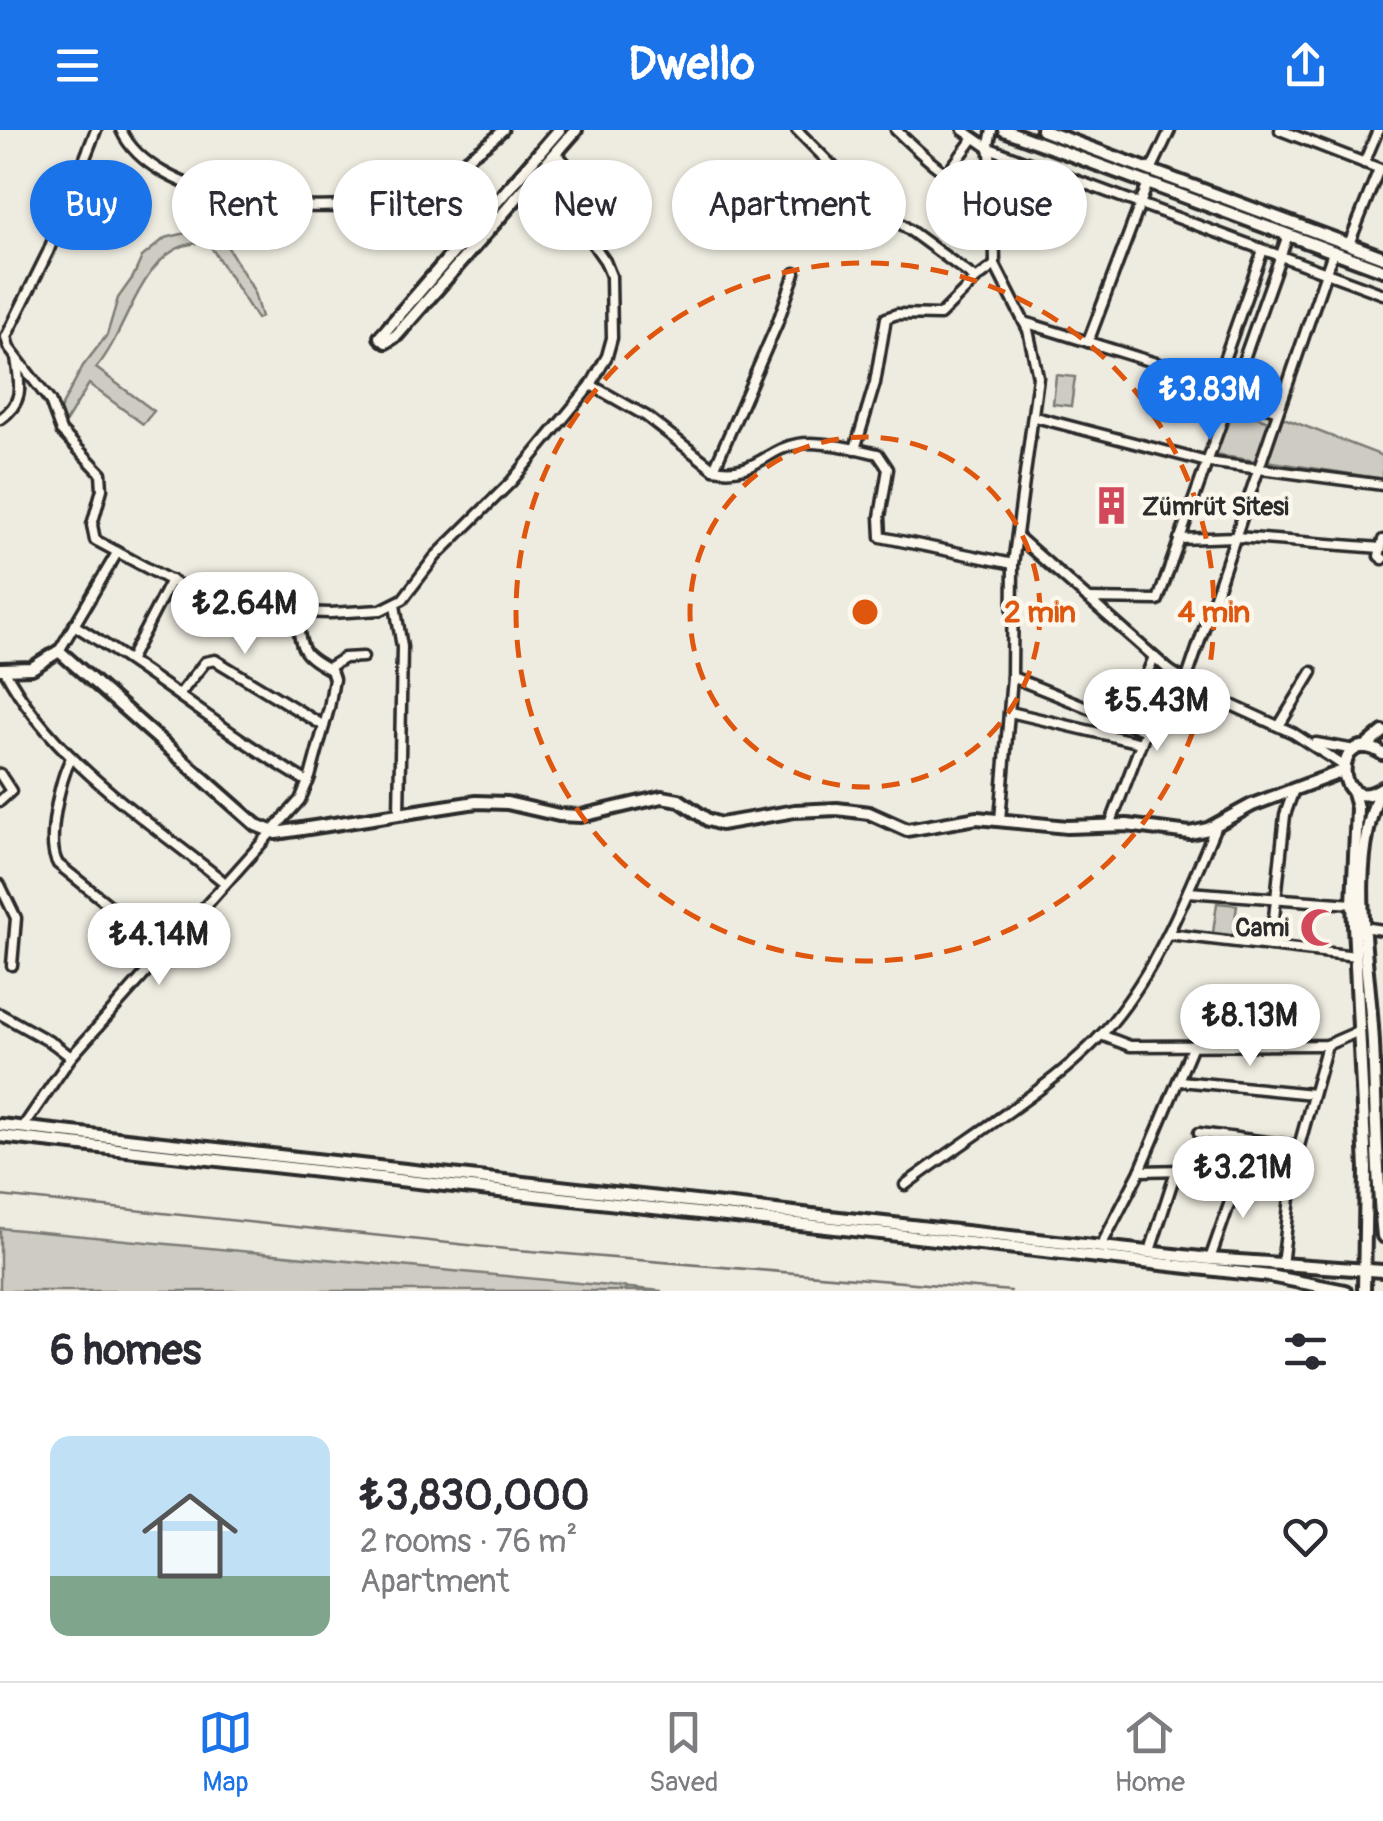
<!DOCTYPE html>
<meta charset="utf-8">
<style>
:root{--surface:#fff;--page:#f7f7f7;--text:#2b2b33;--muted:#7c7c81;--line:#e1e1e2;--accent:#1a73e8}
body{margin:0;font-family:Pangolin,sans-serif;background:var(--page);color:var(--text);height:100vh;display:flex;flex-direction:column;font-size:38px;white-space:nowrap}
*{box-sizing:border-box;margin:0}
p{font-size:32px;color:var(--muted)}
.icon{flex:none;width:55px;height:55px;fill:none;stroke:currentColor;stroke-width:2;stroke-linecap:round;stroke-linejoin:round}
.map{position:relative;height:1161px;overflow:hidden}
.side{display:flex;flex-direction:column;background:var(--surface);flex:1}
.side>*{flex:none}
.hud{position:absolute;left:30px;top:30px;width:1325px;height:90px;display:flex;gap:20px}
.price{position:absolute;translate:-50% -85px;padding:0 22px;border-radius:35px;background:#fff;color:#222;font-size:32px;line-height:65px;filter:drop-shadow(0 2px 5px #0008)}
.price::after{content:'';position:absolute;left:50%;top:60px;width:30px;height:22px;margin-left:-15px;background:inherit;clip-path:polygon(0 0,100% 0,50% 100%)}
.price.active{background:var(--accent);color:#fff}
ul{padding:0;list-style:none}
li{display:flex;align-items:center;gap:30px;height:250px;padding:0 50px}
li+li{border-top:2px solid var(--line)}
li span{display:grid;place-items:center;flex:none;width:280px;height:200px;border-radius:20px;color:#555}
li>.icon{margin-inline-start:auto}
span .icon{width:120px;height:120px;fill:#fffc;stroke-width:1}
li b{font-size:42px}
h2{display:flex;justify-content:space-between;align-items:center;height:120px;padding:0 50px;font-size:42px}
.pill{padding:0 35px;border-radius:45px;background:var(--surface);box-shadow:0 2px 8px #0004;font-size:35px;line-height:90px}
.pill.active{background:var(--accent);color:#fff}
header{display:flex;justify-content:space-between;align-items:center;height:130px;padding:0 50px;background:var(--accent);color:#fff;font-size:45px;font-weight:700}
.menu{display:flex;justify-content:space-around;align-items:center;height:140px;border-top:2px solid var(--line);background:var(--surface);font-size:28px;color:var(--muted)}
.menu a{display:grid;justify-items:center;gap:5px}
.menu .active{color:var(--accent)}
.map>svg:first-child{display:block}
.green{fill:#cecbc2;stroke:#7c7b76;stroke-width:2.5}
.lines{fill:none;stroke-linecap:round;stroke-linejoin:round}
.stream{stroke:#74726e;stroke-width:2.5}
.street-casing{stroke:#2b2b2b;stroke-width:15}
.secondary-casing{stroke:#2b2b2b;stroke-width:18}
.street{stroke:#fbf7ec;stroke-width:8}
.secondary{stroke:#fbf7ec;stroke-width:10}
.ring{fill:none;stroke:#df570e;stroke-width:5;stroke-dasharray:18 12}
.labels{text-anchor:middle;stroke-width:9;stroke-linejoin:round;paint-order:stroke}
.poi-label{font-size:25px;font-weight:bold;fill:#2b2b2b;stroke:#fbf7ec;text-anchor:start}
.centre{fill:#df570e;stroke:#fbf7ec;stroke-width:5}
.ring-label{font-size:30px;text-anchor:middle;font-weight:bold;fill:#df570e;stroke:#fbf7ec;stroke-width:9;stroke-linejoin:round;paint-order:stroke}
</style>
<header><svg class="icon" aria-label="menu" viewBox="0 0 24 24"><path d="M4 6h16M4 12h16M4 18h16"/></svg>Dwello<svg class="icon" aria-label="share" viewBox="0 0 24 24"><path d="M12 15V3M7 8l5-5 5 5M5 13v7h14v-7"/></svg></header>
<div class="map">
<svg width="1383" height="1161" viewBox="0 0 1383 1161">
<rect width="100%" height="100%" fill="#eeebe0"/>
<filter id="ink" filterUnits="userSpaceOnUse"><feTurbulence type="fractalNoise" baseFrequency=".01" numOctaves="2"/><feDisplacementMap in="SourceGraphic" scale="20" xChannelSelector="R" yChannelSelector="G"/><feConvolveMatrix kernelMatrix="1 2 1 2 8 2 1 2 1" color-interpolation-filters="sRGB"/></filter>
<g filter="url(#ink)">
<g class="green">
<path d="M 199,100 L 218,101 L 253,159 L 261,187 L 257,189 L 209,114 C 144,104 130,200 96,238 L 154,281 L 143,294 L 89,254 L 65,293 L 58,283 L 83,236 L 107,205 L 118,168 L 133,147 L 142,127 L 165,108 Z"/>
<path d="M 1056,245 L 1075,247 L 1071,276 L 1053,274 Z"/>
<path d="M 1230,277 L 1271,292 L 1257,331 L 1215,325 Z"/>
<path d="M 1281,287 L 1383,326 L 1383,349 L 1266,331 Z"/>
<path d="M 1217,773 L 1237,775 L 1233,806 L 1213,803 Z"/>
<path d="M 0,1098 L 662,1161 L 0,1161 Z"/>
</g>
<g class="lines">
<path class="stream" d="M 0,1066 L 506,1119 L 1011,1161"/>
<defs>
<g id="street">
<path d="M 96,0 L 48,122 L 6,207 L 9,218 L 50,271 L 61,301 L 101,343 L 102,359 L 92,395 L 95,410 L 199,466 L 238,480 L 330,483 L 381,480 L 403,469 L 435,427 L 511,352 L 591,255 L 607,226 L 612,208 L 611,146 L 605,131 L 570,81 L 566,34 L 556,23"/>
<path d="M 121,0 C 153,70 301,85 368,73 C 408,67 475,28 503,0"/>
<path d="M 797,0 L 859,63 L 976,149"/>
<path d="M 896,0 C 925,28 953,56 994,63"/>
<path d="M 963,0 L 989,18 L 1383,164"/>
<path d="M 992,0 L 989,14 L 994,63 L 995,135 L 1028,200 L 1038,247 L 1013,434 L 1012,547 L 1000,690"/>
<path d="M 1280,0 L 1383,40"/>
<path d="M 1364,33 L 1378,0"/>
<path d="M 1151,40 L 1170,0"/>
<path d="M 947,44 L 973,9"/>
<path d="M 1349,114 L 1379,39"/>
<path d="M 1024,192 L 1233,257"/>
<path d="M 1088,212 L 1148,53"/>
<path d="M 1216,252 L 1263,120"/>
<path d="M 591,255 L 646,286 L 714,339 C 755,347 766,319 798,314 C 817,310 859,319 878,324 L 888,339 L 880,387 L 881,407 L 1013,434"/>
<path d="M 1230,265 L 1278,281"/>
<path d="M 1035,287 L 1207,332 L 1383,355"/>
<path d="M 0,289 C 25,272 20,255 16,228"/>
<path d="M 855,319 L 875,253 L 886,188 L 897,184 L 940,185 L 976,149 L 995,135"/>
<path d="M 714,339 L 777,194 L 795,143"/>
<path d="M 1018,407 L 1169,540 L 1203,562 L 1293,603 L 1344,636"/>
<path d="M 1179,409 L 1236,407 L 1381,418"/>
<path d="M 1383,410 L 1379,426 L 1383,429"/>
<path d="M 1088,469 L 1158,470 L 1288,105"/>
<path d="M 395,475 L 402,517 L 399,684"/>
<path d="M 74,495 C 155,544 227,605 308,652"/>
<path d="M 59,521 L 117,423"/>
<path d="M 130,529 L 171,450"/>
<path d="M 328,538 L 344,528 L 363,527"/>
<path d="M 4,539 C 52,630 145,688 224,752"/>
<path d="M 1012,547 L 1146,601"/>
<path d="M 1186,551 L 1333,122"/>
<path d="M 179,565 L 205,532 L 215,530 L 324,596"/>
<path d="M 1010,582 L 1141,613"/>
<path d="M 1126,593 L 1154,527"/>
<path d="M 1279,596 L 1312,542"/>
<path d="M 1316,613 L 1355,620"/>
<path d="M 71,628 C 60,650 45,713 58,734 L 124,787 L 162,826"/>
<path d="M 0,644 L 11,661 L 0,671"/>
<path d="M 1110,695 L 1169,540"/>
<path d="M 0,755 L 16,788 L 12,835"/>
<path d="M 1188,762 L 1353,774"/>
<path d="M 1363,797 L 1383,800"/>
<path d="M 1168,804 L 1356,826"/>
<path d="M 1271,816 L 1285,685 L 1293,662"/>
<path d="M 0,884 L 54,914 L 71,927"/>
<path d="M 1101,905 L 1130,916 L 1327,915 L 1359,901"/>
<path d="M 1180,951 L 1313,964"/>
<path d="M 23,997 L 71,927 L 300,670 L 310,647 L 329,578 L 334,549 L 331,540 C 298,523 302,519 296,483"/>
<path d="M 1199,1003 L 1298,1016"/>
<path d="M 1140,1041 L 1228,1039 L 1265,1046 L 1278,1044 L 1294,1034"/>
<path d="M 905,1055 C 968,1007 1060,954 1110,895 C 1159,836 1188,762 1217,693"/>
<path d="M 1101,1116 L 1140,1041 L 1193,915"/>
<path d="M 1150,1121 L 1176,1041"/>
<path d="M 1210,1129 L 1241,1040"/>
<path d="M 1282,1135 L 1294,1034 L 1327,915"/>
</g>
<g id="secondary">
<path d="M 559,0 L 380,207 L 386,212 L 397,205 L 576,0"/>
<path d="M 1004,0 L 1383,140"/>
<path d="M 1042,0 L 1383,127"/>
<path d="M 0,539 L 32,538 L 59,521 L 256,695 L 276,703 L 476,672 L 507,673 L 559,685 L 581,686 L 662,667 L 679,670 L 708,690 L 721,694 L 795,681 L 837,679 L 869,683 L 907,700 L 977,688 L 1067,697 L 1127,695 L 1190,703 L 1208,699 L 1252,675 L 1343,641"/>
<path d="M 1365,617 L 1383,602"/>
<path d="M 1352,658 L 1357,678 L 1353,774 L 1366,1039 L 1364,1161"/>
<path d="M 1382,658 C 1332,690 1332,590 1383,624"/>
<path d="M 1380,660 C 1347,740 1369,829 1373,913 C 1376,977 1376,1041 1383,1106"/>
<path d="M 0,995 L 1210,1129 L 1383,1141"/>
<path d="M 0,1006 L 1270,1146 L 1345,1161"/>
</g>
</defs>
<use href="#street" class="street-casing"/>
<use href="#secondary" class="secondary-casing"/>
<use href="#street" class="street"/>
<use href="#secondary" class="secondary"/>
</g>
</g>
<g class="ring">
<circle cx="865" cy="482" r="175"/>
<circle cx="865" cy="482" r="349"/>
</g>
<defs>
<symbol id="building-bare" viewBox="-9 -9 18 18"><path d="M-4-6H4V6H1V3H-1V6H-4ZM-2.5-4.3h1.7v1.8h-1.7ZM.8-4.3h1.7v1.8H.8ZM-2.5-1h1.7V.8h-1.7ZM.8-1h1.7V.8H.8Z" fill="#d1495b" stroke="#fbf7ec" stroke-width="2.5" paint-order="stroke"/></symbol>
<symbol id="mosque-bare" viewBox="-9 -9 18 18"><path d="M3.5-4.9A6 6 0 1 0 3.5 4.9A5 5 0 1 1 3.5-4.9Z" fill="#d1495b" stroke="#fbf7ec" stroke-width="2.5" paint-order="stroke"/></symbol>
</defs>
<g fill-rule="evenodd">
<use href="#building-bare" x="1084" y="348" width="55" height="55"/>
<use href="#mosque-bare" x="1292" y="770" width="55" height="55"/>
</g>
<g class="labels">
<g class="poi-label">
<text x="1142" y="385">Zümrüt Sitesi</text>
<text x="1289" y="806" text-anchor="end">Cami</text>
</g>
</g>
<circle cx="865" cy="482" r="15" class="centre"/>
<g class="ring-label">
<text x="1040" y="492">2 min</text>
<text x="1214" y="492">4 min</text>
</g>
</svg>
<b class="price active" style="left:1210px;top:313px">₺3.83M</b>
<b class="price" style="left:245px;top:527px">₺2.64M</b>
<b class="price" style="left:1157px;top:624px">₺5.43M</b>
<b class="price" style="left:159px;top:858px">₺4.14M</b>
<b class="price" style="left:1250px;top:939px">₺8.13M</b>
<b class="price" style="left:1243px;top:1091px">₺3.21M</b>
<div class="hud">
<a class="pill active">Buy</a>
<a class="pill">Rent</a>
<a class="pill">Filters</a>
<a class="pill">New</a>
<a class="pill">Apartment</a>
<a class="pill">House</a>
</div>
</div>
<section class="side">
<h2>6 homes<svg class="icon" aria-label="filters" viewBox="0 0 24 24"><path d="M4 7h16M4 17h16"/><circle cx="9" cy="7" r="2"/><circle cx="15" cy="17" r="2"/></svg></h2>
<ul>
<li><span style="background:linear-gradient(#bfe0f5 70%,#7fa58c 0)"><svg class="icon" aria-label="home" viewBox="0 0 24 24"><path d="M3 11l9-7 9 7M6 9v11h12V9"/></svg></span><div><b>₺3,830,000</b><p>2 rooms · 76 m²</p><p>Apartment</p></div><svg class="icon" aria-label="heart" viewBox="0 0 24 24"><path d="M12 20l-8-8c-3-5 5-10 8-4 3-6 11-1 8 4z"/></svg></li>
</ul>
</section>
<nav class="menu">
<a class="active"><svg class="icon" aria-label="map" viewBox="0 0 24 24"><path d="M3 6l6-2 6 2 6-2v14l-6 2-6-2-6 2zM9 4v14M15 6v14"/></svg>Map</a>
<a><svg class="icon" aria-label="saved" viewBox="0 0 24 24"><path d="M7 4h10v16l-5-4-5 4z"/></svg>Saved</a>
<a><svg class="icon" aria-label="home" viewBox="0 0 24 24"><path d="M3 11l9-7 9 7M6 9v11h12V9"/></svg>Home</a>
</nav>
